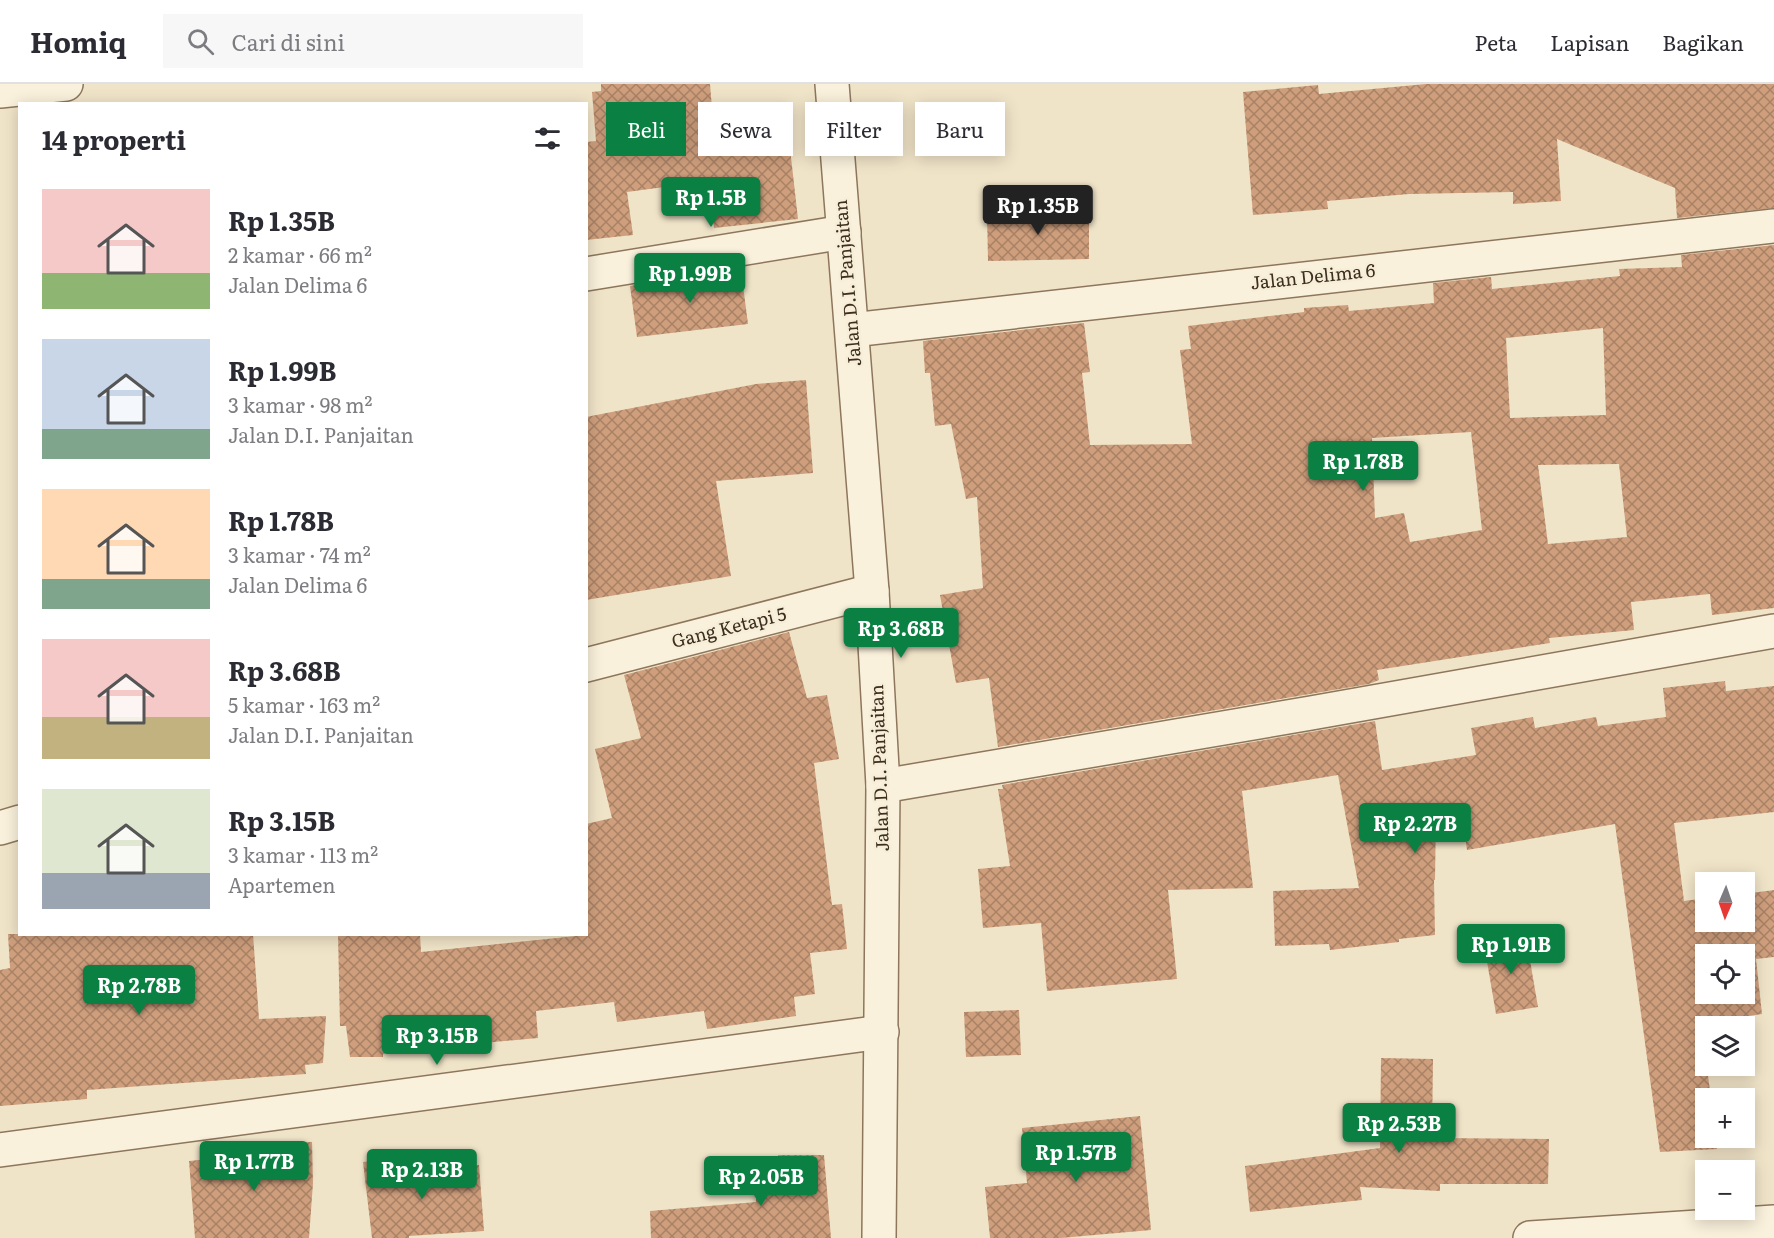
<!DOCTYPE html>
<html lang="id">
<meta charset="utf-8">
<style>
:root{--surface:#fff;--page:#f7f7f7;--text:#2b2b33;--muted:#7c7c81;--line:#e1e1e2;--accent:#0b8043}
body{margin:0;font-family:Literata,serif;background:var(--page);color:var(--text);height:100vh;display:flex;flex-direction:column;font-size:22px;white-space:nowrap}
*{box-sizing:border-box;margin:0}
p{font-size:20px;color:var(--muted)}
.icon{flex:none;width:33px;height:33px;fill:none;stroke:currentColor;stroke-width:2;stroke-linecap:round;stroke-linejoin:round}
.map{position:relative;flex:1;overflow:hidden}
.drawer{position:absolute;left:18px;top:18px;width:570px;height:834px;display:flex;flex-direction:column;background:var(--surface);border-radius:0px;box-shadow:0 3px 15px #0003}
.drawer>*{flex:none}
.banner{position:absolute;left:606px;top:18px;width:570px;height:54px;display:flex;gap:12px}
.needle{width:39px;rotate:182deg}
.controls{position:absolute;left:1695px;top:788px;display:grid;gap:12px}
.controls a{display:grid;place-items:center;width:60px;height:60px;border-radius:0px;background:var(--surface);box-shadow:0 3px 15px #0003;font-size:30px}
.price{position:absolute;translate:-50% -51px;padding:0 14px;border-radius:6px;background:var(--accent);color:#fff;font-size:20px;line-height:39px;filter:drop-shadow(0 2px 3px #0008)}
.price::after{content:'';position:absolute;left:50%;top:36px;width:18px;height:14px;margin-left:-9px;background:inherit;clip-path:polygon(0 0,100% 0,50% 100%)}
.price.current{background:#222;color:#fff}
ul{padding:0;list-style:none}
li{display:flex;align-items:center;gap:18px;height:150px;padding:0 24px}
li span{display:grid;place-items:center;flex:none;width:168px;height:120px;border-radius:0px;color:#555}
li>.icon{margin-inline-start:auto}
span .icon{width:72px;height:72px;fill:#fffc;stroke-width:1}
li b{font-size:26px}
h2{display:flex;justify-content:space-between;align-items:center;height:72px;padding:0 24px;font-size:26px}
.pill{padding:0 21px;border-radius:0px;background:var(--surface);box-shadow:0 3px 15px #0003;font-size:21px;line-height:54px}
.pill.current{background:var(--accent);color:#fff}
header{display:flex;align-items:center;gap:36px;box-sizing:border-box;height:84px;padding:0 30px;background:var(--surface);border-bottom:2px solid var(--line)}
header strong{font-size:28px}
nav{display:flex;gap:33px;margin-inline-start:auto;font-size:21px}
.search{width:420px;height:54px;background:var(--page);display:flex;align-items:center;gap:15px;box-sizing:border-box;padding:0 21px;border-radius:0px;color:var(--muted);font-size:22px}
.map>svg:first-child{display:block}
.building{fill:url(#building-cross-hatch);fill-rule:evenodd}
.lines{fill:none;stroke-linecap:round;stroke-linejoin:round}
.minor-casing{stroke:#8d765c;stroke-width:36}
.minor{stroke:#faf1dc;stroke-width:33}
.labels{text-anchor:middle;stroke-width:5;stroke-linejoin:round;paint-order:stroke}
.street-label{font-size:18px;fill:#3d2e20;stroke:#f7eed8}
</style>
<header>
<strong>Homiq</strong>
<div class="search"><svg class="icon" aria-label="search" viewBox="0 0 24 24"><circle cx="10" cy="10" r="6"/><path d="M15 15l6 6"/></svg>Cari di sini</div>
<nav><a>Peta</a><a>Lapisan</a><a>Bagikan</a></nav>
</header>
<div class="map">
<svg width="1774" height="1154" viewBox="0 0 1774 1154">
<defs>
<pattern id="building-cross-hatch" width="8" height="8" patternUnits="userSpaceOnUse" patternTransform="scale(1.5)"><rect width="8" height="8" fill="#cf9f7d"/><path d="M0 0l8 8M0 8l8-8" fill="none" stroke="#a98266"/></pattern>
</defs>
<rect width="100%" height="100%" fill="#f0e4c8"/>
<g class="building">
<path d="M 601,0 L 710,0 L 713,37 L 786,29 L 798,135 L 714,144 L 709,97 L 627,108 L 633,151 L 586,156 L 586,58 L 596,57 L 592,8 L 601,7 Z"/>
<path d="M 1426,0 L 1774,0 L 1774,124 L 1677,134 L 1675,104 L 1557,55 L 1561,117 L 1513,120 L 1513,108 L 1409,110 L 1327,117 L 1328,125 L 1253,131 L 1243,8 L 1318,1 L 1319,10 Z"/>
<path d="M 1089,127 L 1089,175 L 988,177 L 987,129 Z"/>
<path d="M 1774,161 L 1774,524 L 1712,531 L 1710,510 L 1631,518 L 1634,546 L 1549,554 L 1550,559 L 1377,586 L 1379,596 L 1369,600 L 998,663 L 989,594 L 956,599 L 940,511 L 983,504 L 977,413 L 966,415 L 951,340 L 935,342 L 930,289 L 925,289 L 923,257 L 1084,239 L 1090,288 L 1082,289 L 1090,361 L 1192,360 L 1180,266 L 1191,265 L 1188,242 L 1304,228 L 1304,224 L 1348,221 L 1349,227 L 1434,219 L 1433,199 L 1491,193 L 1492,205 L 1620,192 L 1619,185 L 1682,183 L 1681,171 ZM 1603,244 L 1606,331 L 1510,334 L 1506,254 ZM 1471,348 L 1482,446 L 1410,458 L 1404,429 L 1375,434 L 1372,354 ZM 1619,380 L 1627,453 L 1548,460 L 1538,381 Z"/>
<path d="M 741,186 L 748,240 L 637,253 L 630,202 Z"/>
<path d="M 806,296 L 813,389 L 716,397 L 731,492 L 586,516 L 586,333 L 756,300 Z"/>
<path d="M 789,548 L 807,614 L 827,611 L 839,675 L 814,679 L 832,821 L 842,820 L 847,865 L 810,869 L 815,910 L 794,913 L 796,932 L 707,945 L 704,927 L 617,938 L 614,918 L 536,927 L 538,954 L 483,959 L 483,957 L 383,970 L 383,973 L 350,973 L 346,942 L 340,942 L 338,850 L 420,850 L 421,868 L 586,851 L 586,740 L 612,734 L 595,665 L 641,654 L 624,591 Z"/>
<path d="M 1725,597 L 1726,607 L 1774,602 L 1774,728 L 1674,739 L 1684,817 L 1706,814 L 1706,837 L 1744,837 L 1744,810 L 1774,806 L 1774,873 L 1756,875 L 1762,930 L 1701,939 L 1711,1014 L 1706,1014 L 1706,1053 L 1716,1053 L 1717,1065 L 1660,1068 L 1615,740 L 1467,766 L 1461,727 L 1436,729 L 1435,796 L 1434,796 L 1435,851 L 1399,855 L 1399,858 L 1330,866 L 1329,860 L 1275,862 L 1273,807 L 1359,804 L 1338,691 L 1242,707 L 1253,804 L 1168,806 L 1177,895 L 1047,907 L 1041,839 L 983,844 L 978,785 L 1010,782 L 998,705 L 1003,705 L 1002,701 L 1375,637 L 1382,686 L 1476,671 L 1471,644 L 1533,633 L 1535,644 L 1596,633 L 1598,642 L 1666,633 L 1663,604 ZM 1706,870 L 1744,870 L 1744,909 L 1706,909 Z"/>
<path d="M 8,850 L 253,850 L 259,935 L 326,932 L 323,979 L 305,981 L 306,990 L 87,1006 L 87,1015 L 0,1022 L 0,886 L 10,884 Z"/>
<path d="M 1526,853 L 1538,923 L 1496,930 L 1484,860 Z"/>
<path d="M 1019,926 L 1021,971 L 966,973 L 964,928 Z"/>
<path d="M 1381,974 L 1433,975 L 1432,1054 L 1549,1055 L 1548,1100 L 1440,1100 L 1440,1107 L 1360,1103 L 1362,1116 L 1250,1128 L 1245,1082 L 1380,1064 Z"/>
<path d="M 1140,1032 L 1151,1146 L 1061,1154 L 990,1154 L 985,1103 L 1027,1099 L 1022,1044 Z"/>
<path d="M 312,1058 L 313,1099 L 309,1154 L 195,1154 L 189,1077 L 230,1073 L 229,1061 Z"/>
<path d="M 778,1071 L 824,1071 L 831,1154 L 651,1154 L 650,1127 L 756,1118 L 756,1076 L 778,1076 Z"/>
<path d="M 399,1073 L 401,1087 L 479,1081 L 484,1147 L 409,1152 L 409,1154 L 372,1154 L 363,1078 Z"/>
</g>
<g class="lines">
<defs>
<g id="minor">
<path d="M 832,0 L 872,507 L 883,702 L 879,1154"/>
<path d="M 0,7 L 66,0"/>
<path d="M 586,190 L 844,148"/>
<path d="M 852,246 L 1774,142"/>
<path d="M 586,581 L 872,507"/>
<path d="M 883,702 L 1311,629 L 1774,547"/>
<path d="M 0,744 L 20,738"/>
<path d="M 0,1066 L 882,948"/>
<path d="M 1530,1154 L 1774,1138"/>
</g>
</defs>
<use href="#minor" class="minor-casing"/>
<use href="#minor" class="minor"/>
</g>
<g class="labels">
<g class="street-label">
<text transform="translate(1313 193) rotate(-6)" y="6">Jalan Delima 6</text>
<text transform="translate(848 199) rotate(-95)" y="6">Jalan D.I. Panjaitan</text>
<text transform="translate(729 544) rotate(-14)" y="6">Gang Ketapi 5</text>
<text transform="translate(880 684) rotate(-92)" y="6">Jalan D.I. Panjaitan</text>
</g>
</g>
</svg>
<div class="controls">
<a><svg class="needle" viewBox="-14 -14 28 28"><path d="M0-13l5 13h-10z" fill="#e53935"/><path d="M0 13l5-13h-10z" fill="#7c7c81"/></svg></a>
<a><svg class="icon" aria-label="locate" viewBox="0 0 24 24"><circle cx="12" cy="12" r="6"/><path d="M12 2v4M12 18v4M2 12h4M18 12h4"/></svg></a>
<a><svg class="icon" aria-label="layers" viewBox="0 0 24 24"><path d="M12 4l9 5-9 5-9-5zM3 14l9 5 9-5"/></svg></a>
<a>+</a>
<a>−</a>
</div>
<b class="price" style="left:711px;top:144px">Rp 1.5B</b>
<b class="price current" style="left:1038px;top:152px">Rp 1.35B</b>
<b class="price" style="left:690px;top:220px">Rp 1.99B</b>
<b class="price" style="left:1363px;top:408px">Rp 1.78B</b>
<b class="price" style="left:901px;top:575px">Rp 3.68B</b>
<b class="price" style="left:1415px;top:770px">Rp 2.27B</b>
<b class="price" style="left:1511px;top:891px">Rp 1.91B</b>
<b class="price" style="left:139px;top:932px">Rp 2.78B</b>
<b class="price" style="left:437px;top:982px">Rp 3.15B</b>
<b class="price" style="left:1399px;top:1070px">Rp 2.53B</b>
<b class="price" style="left:1076px;top:1099px">Rp 1.57B</b>
<b class="price" style="left:254px;top:1108px">Rp 1.77B</b>
<b class="price" style="left:422px;top:1116px">Rp 2.13B</b>
<b class="price" style="left:761px;top:1123px">Rp 2.05B</b>
<div class="banner">
<a class="pill current">Beli</a>
<a class="pill">Sewa</a>
<a class="pill">Filter</a>
<a class="pill">Baru</a>
</div>
<section class="drawer">
<h2>14 properti<svg class="icon" aria-label="filters" viewBox="0 0 24 24"><path d="M4 7h16M4 17h16"/><circle cx="9" cy="7" r="2"/><circle cx="15" cy="17" r="2"/></svg></h2>
<ul>
<li><span style="background:linear-gradient(#f6c9c9 70%,#8fb573 0)"><svg class="icon" aria-label="home" viewBox="0 0 24 24"><path d="M3 11l9-7 9 7M6 9v11h12V9"/></svg></span><div><b>Rp 1.35B</b><p>2 kamar · 66 m²</p><p>Jalan Delima 6</p></div></li>
<li><span style="background:linear-gradient(#c9d6e8 75%,#7fa58c 0)"><svg class="icon" aria-label="home" viewBox="0 0 24 24"><path d="M3 11l9-7 9 7M6 9v11h12V9"/></svg></span><div><b>Rp 1.99B</b><p>3 kamar · 98 m²</p><p>Jalan D.I. Panjaitan</p></div></li>
<li><span style="background:linear-gradient(#ffd9b3 75%,#7fa58c 0)"><svg class="icon" aria-label="home" viewBox="0 0 24 24"><path d="M3 11l9-7 9 7M6 9v11h12V9"/></svg></span><div><b>Rp 1.78B</b><p>3 kamar · 74 m²</p><p>Jalan Delima 6</p></div></li>
<li><span style="background:linear-gradient(#f6c9c9 65%,#c2b280 0)"><svg class="icon" aria-label="home" viewBox="0 0 24 24"><path d="M3 11l9-7 9 7M6 9v11h12V9"/></svg></span><div><b>Rp 3.68B</b><p>5 kamar · 163 m²</p><p>Jalan D.I. Panjaitan</p></div></li>
<li><span style="background:linear-gradient(#dfe7d0 70%,#9aa5b1 0)"><svg class="icon" aria-label="home" viewBox="0 0 24 24"><path d="M3 11l9-7 9 7M6 9v11h12V9"/></svg></span><div><b>Rp 3.15B</b><p>3 kamar · 113 m²</p><p>Apartemen</p></div></li>
</ul>
</section>
</div>
